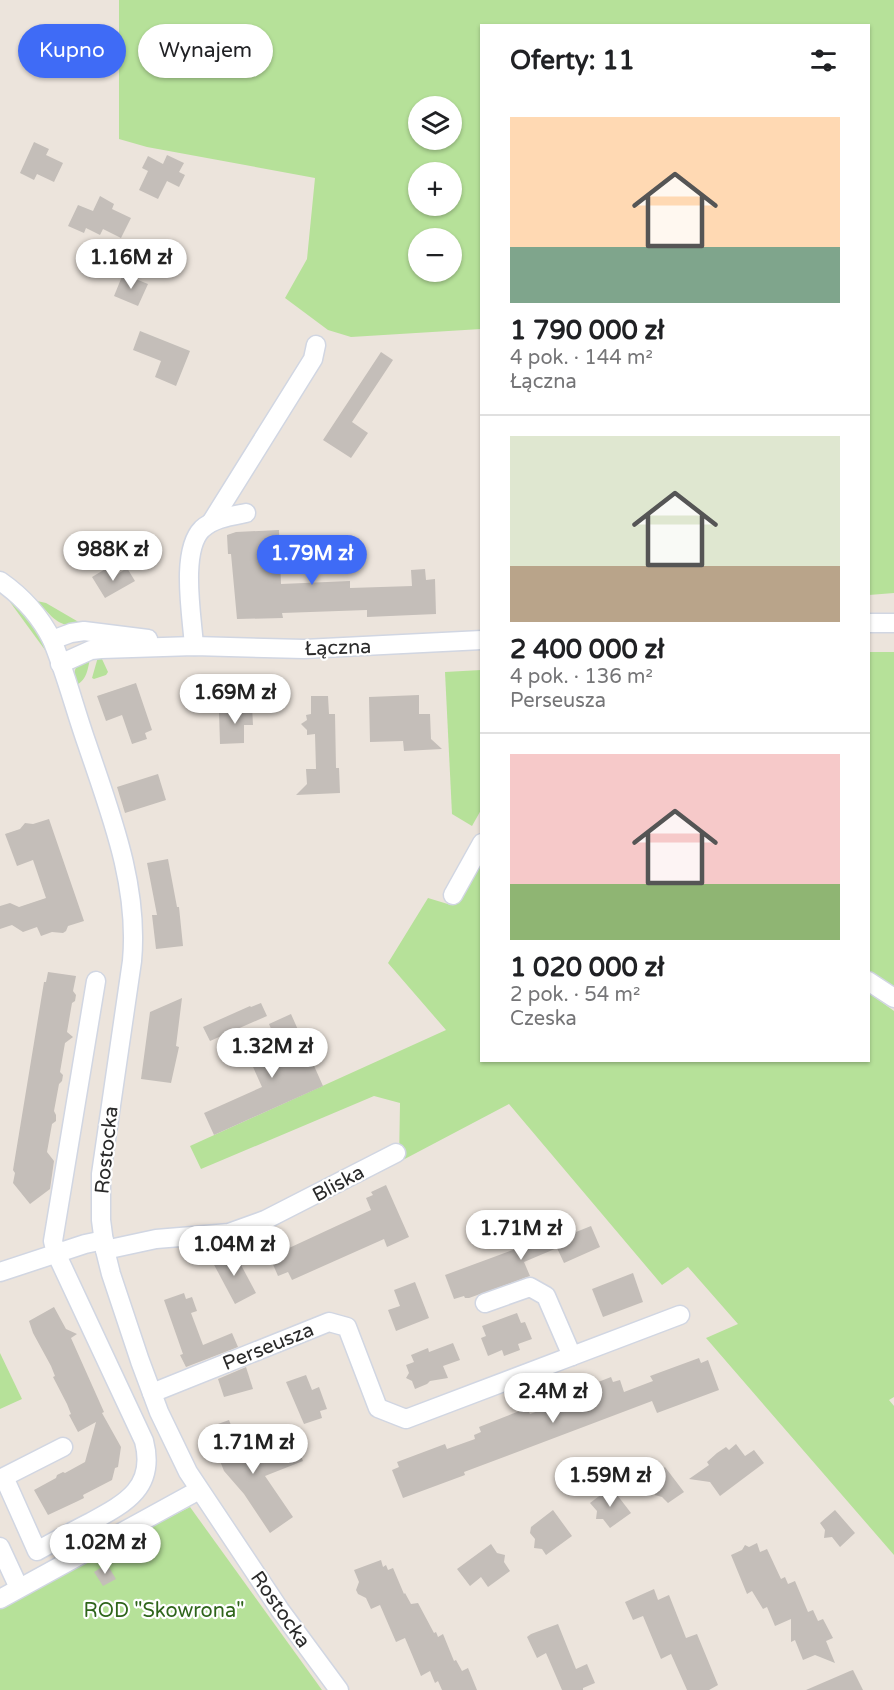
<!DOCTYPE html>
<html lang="pl">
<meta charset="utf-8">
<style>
:root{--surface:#fff;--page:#f2f2f2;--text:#202124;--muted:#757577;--line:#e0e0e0;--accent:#3f6bf6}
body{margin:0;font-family:"Varela Round",sans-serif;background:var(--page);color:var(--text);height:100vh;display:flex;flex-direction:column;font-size:22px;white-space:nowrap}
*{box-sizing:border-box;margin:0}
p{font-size:20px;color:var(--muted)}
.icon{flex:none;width:33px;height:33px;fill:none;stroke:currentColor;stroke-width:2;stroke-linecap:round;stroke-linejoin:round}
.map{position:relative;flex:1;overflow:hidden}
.panel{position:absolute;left:480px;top:24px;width:390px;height:1038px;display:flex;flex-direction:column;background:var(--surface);border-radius:0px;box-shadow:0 2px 4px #0004}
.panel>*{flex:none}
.banner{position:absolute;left:18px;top:24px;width:372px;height:54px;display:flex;gap:12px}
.controls{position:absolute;left:408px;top:96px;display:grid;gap:12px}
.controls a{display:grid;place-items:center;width:54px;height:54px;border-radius:50%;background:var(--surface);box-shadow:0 2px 4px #0004;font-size:30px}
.price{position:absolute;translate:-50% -51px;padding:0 14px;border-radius:21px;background:#fff;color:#222;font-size:20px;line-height:39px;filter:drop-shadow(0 2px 3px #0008)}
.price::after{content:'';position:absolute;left:50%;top:36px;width:18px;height:14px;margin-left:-9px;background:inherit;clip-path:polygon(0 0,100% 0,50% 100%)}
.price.active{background:var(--accent);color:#fff}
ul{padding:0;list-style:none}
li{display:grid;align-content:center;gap:12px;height:318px;padding:0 30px}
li+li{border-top:2px solid var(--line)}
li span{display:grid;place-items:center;height:186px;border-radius:0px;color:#555}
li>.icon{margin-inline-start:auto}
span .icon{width:108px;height:108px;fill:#fffc;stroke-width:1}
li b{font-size:26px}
h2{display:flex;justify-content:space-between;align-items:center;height:72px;padding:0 30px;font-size:26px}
.chip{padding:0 21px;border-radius:27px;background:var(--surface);box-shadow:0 2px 4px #0004;font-size:21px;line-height:54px}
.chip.active{background:var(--accent);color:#fff}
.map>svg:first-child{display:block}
.green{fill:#b6e199;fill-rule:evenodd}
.building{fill:#c4beb9}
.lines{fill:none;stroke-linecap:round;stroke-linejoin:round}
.minor-casing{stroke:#d1d6e2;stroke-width:21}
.minor{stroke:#fff;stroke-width:18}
.labels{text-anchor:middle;stroke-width:4.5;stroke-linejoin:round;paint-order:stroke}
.street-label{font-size:20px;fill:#2a2a2a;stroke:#fff}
.park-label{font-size:20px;fill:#2f651b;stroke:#fff}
</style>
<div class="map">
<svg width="894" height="1690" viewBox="0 0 894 1690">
<rect width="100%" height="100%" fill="#ece4dc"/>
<g class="green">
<path d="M 119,0 L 894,0 L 894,593 L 869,595 L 868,26 L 482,26 L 481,329 L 351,337 L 328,330 L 285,298 L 307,259 L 315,178 L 147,147 L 119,139 ZM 418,106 L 452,106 L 452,140 L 418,140 ZM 418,172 L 452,172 L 452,206 L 418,206 ZM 452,238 L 452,272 L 418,272 L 418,238 Z"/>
<path d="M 11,600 C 26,615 38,630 46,649 L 45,650 L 10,602 Z"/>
<path d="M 37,601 L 46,603 L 82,624 C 59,630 52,616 37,601 Z"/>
<path d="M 868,652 L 894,652 L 894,989 L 869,972 Z"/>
<path d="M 91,654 C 88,666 88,680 76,685 C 71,669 78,661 91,654 Z"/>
<path d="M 98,657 L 102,659 L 108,672 L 106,675 L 94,679 L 92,678 Z"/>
<path d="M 481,670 L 481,810 L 472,826 L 452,814 L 445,672 Z"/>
<path d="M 481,862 L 482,1060 L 868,1060 L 869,993 L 894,1011 L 894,1397 L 889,1400 L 894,1406 L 894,1555 L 706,1338 L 738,1324 L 688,1267 L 662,1285 L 509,1104 L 399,1162 L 400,1103 L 374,1096 L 201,1169 L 190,1146 L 446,1030 L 388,963 L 428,898 L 451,905 Z"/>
<path d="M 0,1353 L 22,1399 L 0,1409 Z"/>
<path d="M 190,1507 L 322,1690 L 0,1690 L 0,1608 L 73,1567 Z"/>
</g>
<g class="building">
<path d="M 34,142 L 49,149 L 46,155 L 63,163 L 54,182 L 37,174 L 34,180 L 20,173 Z"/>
<path d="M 167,155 L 184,163 L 179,172 L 185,175 L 179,187 L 167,181 L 158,199 L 139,190 L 148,171 L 142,168 L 148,156 L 163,164 Z"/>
<path d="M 100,196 L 114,204 L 112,209 L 131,218 L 121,238 L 103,229 L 100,235 L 86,228 L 84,233 L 68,226 L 78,205 L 93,211 Z"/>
<path d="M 123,274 L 148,284 L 138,306 L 114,296 Z"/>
<path d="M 140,331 L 190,351 L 176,386 L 155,377 L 161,361 L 133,350 Z"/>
<path d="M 381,352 L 393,360 L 352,422 L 368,433 L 351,458 L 323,440 Z"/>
<path d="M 279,530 L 281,584 L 350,581 L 350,588 L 412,586 L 411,570 L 425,569 L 426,580 L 435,579 L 436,614 L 367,617 L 367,610 L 282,613 L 283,618 L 237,619 L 231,554 L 228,554 L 227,535 L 236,532 Z"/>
<path d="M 107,568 L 113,577 L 127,568 L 135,581 L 105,598 L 92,577 Z"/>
<path d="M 136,683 L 152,730 L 145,733 L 147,739 L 132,744 L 122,715 L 106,721 L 97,696 Z"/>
<path d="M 419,695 L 419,714 L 430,714 L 431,739 L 442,749 L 404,751 L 403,741 L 370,742 L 369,697 Z"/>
<path d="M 311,696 L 328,696 L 329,714 L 335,714 L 336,768 L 339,768 L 340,793 L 296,795 L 307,784 L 306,769 L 316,769 L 315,734 L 307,735 L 307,730 L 301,724 L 307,720 L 306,715 L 311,714 Z"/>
<path d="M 252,706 L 253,725 L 244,725 L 244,743 L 220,744 L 219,712 L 234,711 L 234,707 Z"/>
<path d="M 158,774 L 166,800 L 125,813 L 117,787 Z"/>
<path d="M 49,819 L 84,921 L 68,926 L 66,931 L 63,933 L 52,932 L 41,936 L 37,927 L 23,932 L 12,925 L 0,929 L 0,906 L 10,903 L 19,907 L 46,898 L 33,860 L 17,866 L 5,834 L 20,829 L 25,823 L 33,824 Z"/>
<path d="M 168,859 L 177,907 L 179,907 L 183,946 L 156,949 L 152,915 L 157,915 L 147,863 Z"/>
<path d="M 48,972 L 76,976 L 73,991 L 76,995 L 75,1001 L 72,1003 L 67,1032 L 73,1037 L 65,1043 L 60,1072 L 63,1075 L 62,1081 L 59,1084 L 54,1111 L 56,1115 L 56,1121 L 52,1124 L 47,1152 L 54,1161 L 50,1189 L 30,1204 L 13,1183 L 15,1173 L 13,1170 L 44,982 L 46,982 Z"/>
<path d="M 182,998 L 176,1046 L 179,1047 L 171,1083 L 141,1079 L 150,1012 Z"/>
<path d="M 261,1003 L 267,1016 L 210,1041 L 203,1027 L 250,1006 L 251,1007 Z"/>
<path d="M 291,1014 L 323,1086 L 214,1135 L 204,1113 L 262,1087 L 249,1058 L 278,1045 L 269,1024 Z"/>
<path d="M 386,1185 L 409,1237 L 387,1247 L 384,1239 L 292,1280 L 288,1272 L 278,1276 L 268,1253 L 287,1245 L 289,1248 L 371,1210 L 366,1198 L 373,1195 L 371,1192 Z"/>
<path d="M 571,1220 L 576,1232 L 591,1226 L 600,1247 L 564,1263 L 557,1248 L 524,1262 L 530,1276 L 469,1298 L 465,1298 L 464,1296 L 454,1299 L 445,1275 L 537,1241 L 534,1235 Z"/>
<path d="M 233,1250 L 256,1293 L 235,1304 L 212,1261 Z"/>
<path d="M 633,1273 L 643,1302 L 603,1317 L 592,1289 Z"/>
<path d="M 415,1282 L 429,1318 L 396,1331 L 388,1310 L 400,1306 L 394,1290 Z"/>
<path d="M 184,1293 L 186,1299 L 192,1297 L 197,1311 L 191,1313 L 203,1345 L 232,1333 L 238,1347 L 186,1367 L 180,1355 L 183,1354 L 164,1300 Z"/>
<path d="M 54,1307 L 66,1329 L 77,1334 L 71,1338 L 104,1412 L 102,1413 L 121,1447 L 118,1467 L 115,1468 L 112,1480 L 83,1495 L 84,1498 L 78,1501 L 48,1515 L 34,1490 L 56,1478 L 57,1475 L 63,1472 L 65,1473 L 85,1462 L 96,1422 L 78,1432 L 69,1415 L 71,1414 L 67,1404 L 53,1377 L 55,1376 L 51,1366 L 33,1333 L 29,1321 Z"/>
<path d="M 517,1313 L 521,1323 L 525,1322 L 532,1339 L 518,1344 L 520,1350 L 504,1356 L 502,1350 L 488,1356 L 481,1338 L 486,1336 L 482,1326 Z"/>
<path d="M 453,1343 L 460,1360 L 443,1366 L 448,1378 L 430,1381 L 427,1384 L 415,1389 L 412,1381 L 406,1378 L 409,1373 L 406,1365 L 414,1362 L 411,1355 L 428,1348 L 429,1352 Z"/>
<path d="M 699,1358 L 701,1363 L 708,1360 L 719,1390 L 657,1413 L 652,1401 L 464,1472 L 465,1475 L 403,1498 L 392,1470 L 399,1467 L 397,1462 L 445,1444 L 447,1449 L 475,1439 L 474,1435 L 481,1432 L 479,1427 L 527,1408 L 530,1414 L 549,1407 L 564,1401 L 562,1396 L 611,1377 L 613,1382 L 620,1380 L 624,1392 L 653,1381 L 650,1376 Z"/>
<path d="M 246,1367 L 253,1389 L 224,1397 L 218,1379 Z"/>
<path d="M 306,1375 L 312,1390 L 319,1387 L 327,1409 L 320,1411 L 322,1418 L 304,1424 L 286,1382 Z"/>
<path d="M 229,1420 L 234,1433 L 238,1431 L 251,1467 L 298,1448 L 303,1461 L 265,1476 L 293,1517 L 270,1533 L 244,1494 L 224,1471 L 207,1428 Z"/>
<path d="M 736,1444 L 745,1456 L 754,1450 L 764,1463 L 720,1496 L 710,1482 L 689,1479 L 709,1465 L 707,1462 L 717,1453 L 726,1447 L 729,1450 Z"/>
<path d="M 665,1467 L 684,1492 L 668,1503 L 662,1497 L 655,1495 L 656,1488 L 649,1478 Z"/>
<path d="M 611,1487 L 631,1513 L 610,1528 L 603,1519 L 596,1519 L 597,1511 L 590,1503 Z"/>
<path d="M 553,1510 L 572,1536 L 546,1555 L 542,1549 L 534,1548 L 535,1539 L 530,1533 L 531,1527 Z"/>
<path d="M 835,1510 L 855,1533 L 840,1547 L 832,1537 L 824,1538 L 825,1530 L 820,1523 Z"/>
<path d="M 757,1543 L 760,1552 L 767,1549 L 781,1579 L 785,1577 L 788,1584 L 795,1581 L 808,1612 L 813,1610 L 818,1621 L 823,1619 L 833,1638 L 826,1641 L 835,1663 L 815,1655 L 803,1660 L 795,1640 L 791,1642 L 791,1619 L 775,1626 L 767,1607 L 763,1609 L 752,1591 L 747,1594 L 731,1555 L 742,1550 L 745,1545 L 749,1547 Z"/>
<path d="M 491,1544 L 497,1553 L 505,1555 L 504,1562 L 510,1571 L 488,1587 L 481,1577 L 470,1586 L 457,1569 Z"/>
<path d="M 381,1560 L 383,1567 L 386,1565 L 388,1570 L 393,1568 L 404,1594 L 405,1593 L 411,1604 L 418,1603 L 434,1633 L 436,1632 L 438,1637 L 443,1634 L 454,1661 L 456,1660 L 462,1671 L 468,1668 L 477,1690 L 442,1690 L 438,1681 L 435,1683 L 430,1671 L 421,1676 L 405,1638 L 396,1642 L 380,1605 L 371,1609 L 366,1598 L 358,1594 L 356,1590 L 359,1582 L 354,1570 Z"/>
<path d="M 107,1564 L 116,1579 L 103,1586 L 94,1572 Z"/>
<path d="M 654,1589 L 658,1600 L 669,1595 L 686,1638 L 697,1634 L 718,1685 L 709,1690 L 687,1690 L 671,1654 L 661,1659 L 643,1616 L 633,1620 L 625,1602 Z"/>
<path d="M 558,1624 L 576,1669 L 587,1664 L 595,1683 L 583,1688 L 583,1690 L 562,1690 L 546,1653 L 537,1658 L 527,1637 L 531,1634 Z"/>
<path d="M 853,1670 L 863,1690 L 806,1690 L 850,1671 Z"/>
</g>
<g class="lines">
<defs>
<g id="minor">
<path d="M 212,521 L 313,359 L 316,345"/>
<path d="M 0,581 C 23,597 40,616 52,640 C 66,674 75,710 87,744 C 111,815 139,886 132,961 L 101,1174 L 101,1220 L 105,1250 L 111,1274 L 140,1361 L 159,1412 L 188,1472 L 280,1610 L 339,1690"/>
<path d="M 868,623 L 894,623"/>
<path d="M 52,640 L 71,633 L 84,631 L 148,639"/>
<path d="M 194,646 C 192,616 180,551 202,529 C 214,518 231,516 246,513"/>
<path d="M 60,664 L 91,650 L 101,649 L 194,646 L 304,649 L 482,640"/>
<path d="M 453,895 L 482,843"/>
<path d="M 868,981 L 894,998"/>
<path d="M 105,1250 L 156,1239 L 229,1233 L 265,1220 L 396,1153"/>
<path d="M 0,1272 L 85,1244 L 104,1240"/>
<path d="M 485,1303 L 530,1287 L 546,1296 L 572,1356"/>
<path d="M 152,1393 L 329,1322 L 347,1327 L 378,1408 L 406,1419 L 680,1315"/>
<path d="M 63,1447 L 4,1477 L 37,1551 C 55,1541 73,1531 91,1522 C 126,1503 156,1487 144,1441 L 56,1253 L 53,1241 L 96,981"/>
<path d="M 0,1547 L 19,1588"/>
<path d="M 0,1599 L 199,1490"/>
</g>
</defs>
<use href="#minor" class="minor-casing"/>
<use href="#minor" class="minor"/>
</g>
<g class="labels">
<g class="street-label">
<text transform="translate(338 647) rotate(-2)" y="7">Łączna</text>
<text transform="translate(106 1150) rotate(-84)" y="7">Rostocka</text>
<text transform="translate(338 1183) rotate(-28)" y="7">Bliska</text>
<text transform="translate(268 1346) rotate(-22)" y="7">Perseusza</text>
<text transform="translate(281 1609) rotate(55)" y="7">Rostocka</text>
</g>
<g class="park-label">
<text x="164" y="1617">ROD "Skowrona"</text>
</g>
</g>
</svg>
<div class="controls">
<a><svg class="icon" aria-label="layers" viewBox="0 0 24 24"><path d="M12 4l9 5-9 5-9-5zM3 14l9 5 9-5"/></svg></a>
<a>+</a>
<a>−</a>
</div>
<b class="price" style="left:131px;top:290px">1.16M zł</b>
<b class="price" style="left:113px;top:582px">988K zł</b>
<b class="price active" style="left:312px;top:586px">1.79M zł</b>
<b class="price" style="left:235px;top:725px">1.69M zł</b>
<b class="price" style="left:272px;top:1079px">1.32M zł</b>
<b class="price" style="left:521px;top:1261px">1.71M zł</b>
<b class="price" style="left:234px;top:1277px">1.04M zł</b>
<b class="price" style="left:553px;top:1424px">2.4M zł</b>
<b class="price" style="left:253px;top:1475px">1.71M zł</b>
<b class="price" style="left:610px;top:1508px">1.59M zł</b>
<b class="price" style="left:105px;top:1575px">1.02M zł</b>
<div class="banner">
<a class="chip active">Kupno</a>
<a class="chip">Wynajem</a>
</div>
<section class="panel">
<h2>Oferty: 11<svg class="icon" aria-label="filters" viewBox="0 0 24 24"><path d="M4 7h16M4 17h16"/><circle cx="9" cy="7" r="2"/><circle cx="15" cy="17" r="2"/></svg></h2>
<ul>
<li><span style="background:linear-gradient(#ffd9b3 70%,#7fa58c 0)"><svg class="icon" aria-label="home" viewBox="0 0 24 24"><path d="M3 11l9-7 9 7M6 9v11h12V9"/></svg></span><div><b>1 790 000 zł</b><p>4 pok. · 144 m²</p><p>Łączna</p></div></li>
<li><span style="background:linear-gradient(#dfe7d0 70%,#b9a48a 0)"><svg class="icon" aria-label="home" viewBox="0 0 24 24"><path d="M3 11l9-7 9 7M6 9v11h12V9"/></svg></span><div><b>2 400 000 zł</b><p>4 pok. · 136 m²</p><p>Perseusza</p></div></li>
<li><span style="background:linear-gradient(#f6c9c9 70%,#8fb573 0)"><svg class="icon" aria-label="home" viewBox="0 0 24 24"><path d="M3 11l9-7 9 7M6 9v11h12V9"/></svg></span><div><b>1 020 000 zł</b><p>2 pok. · 54 m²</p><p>Czeska</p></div></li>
</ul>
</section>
</div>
